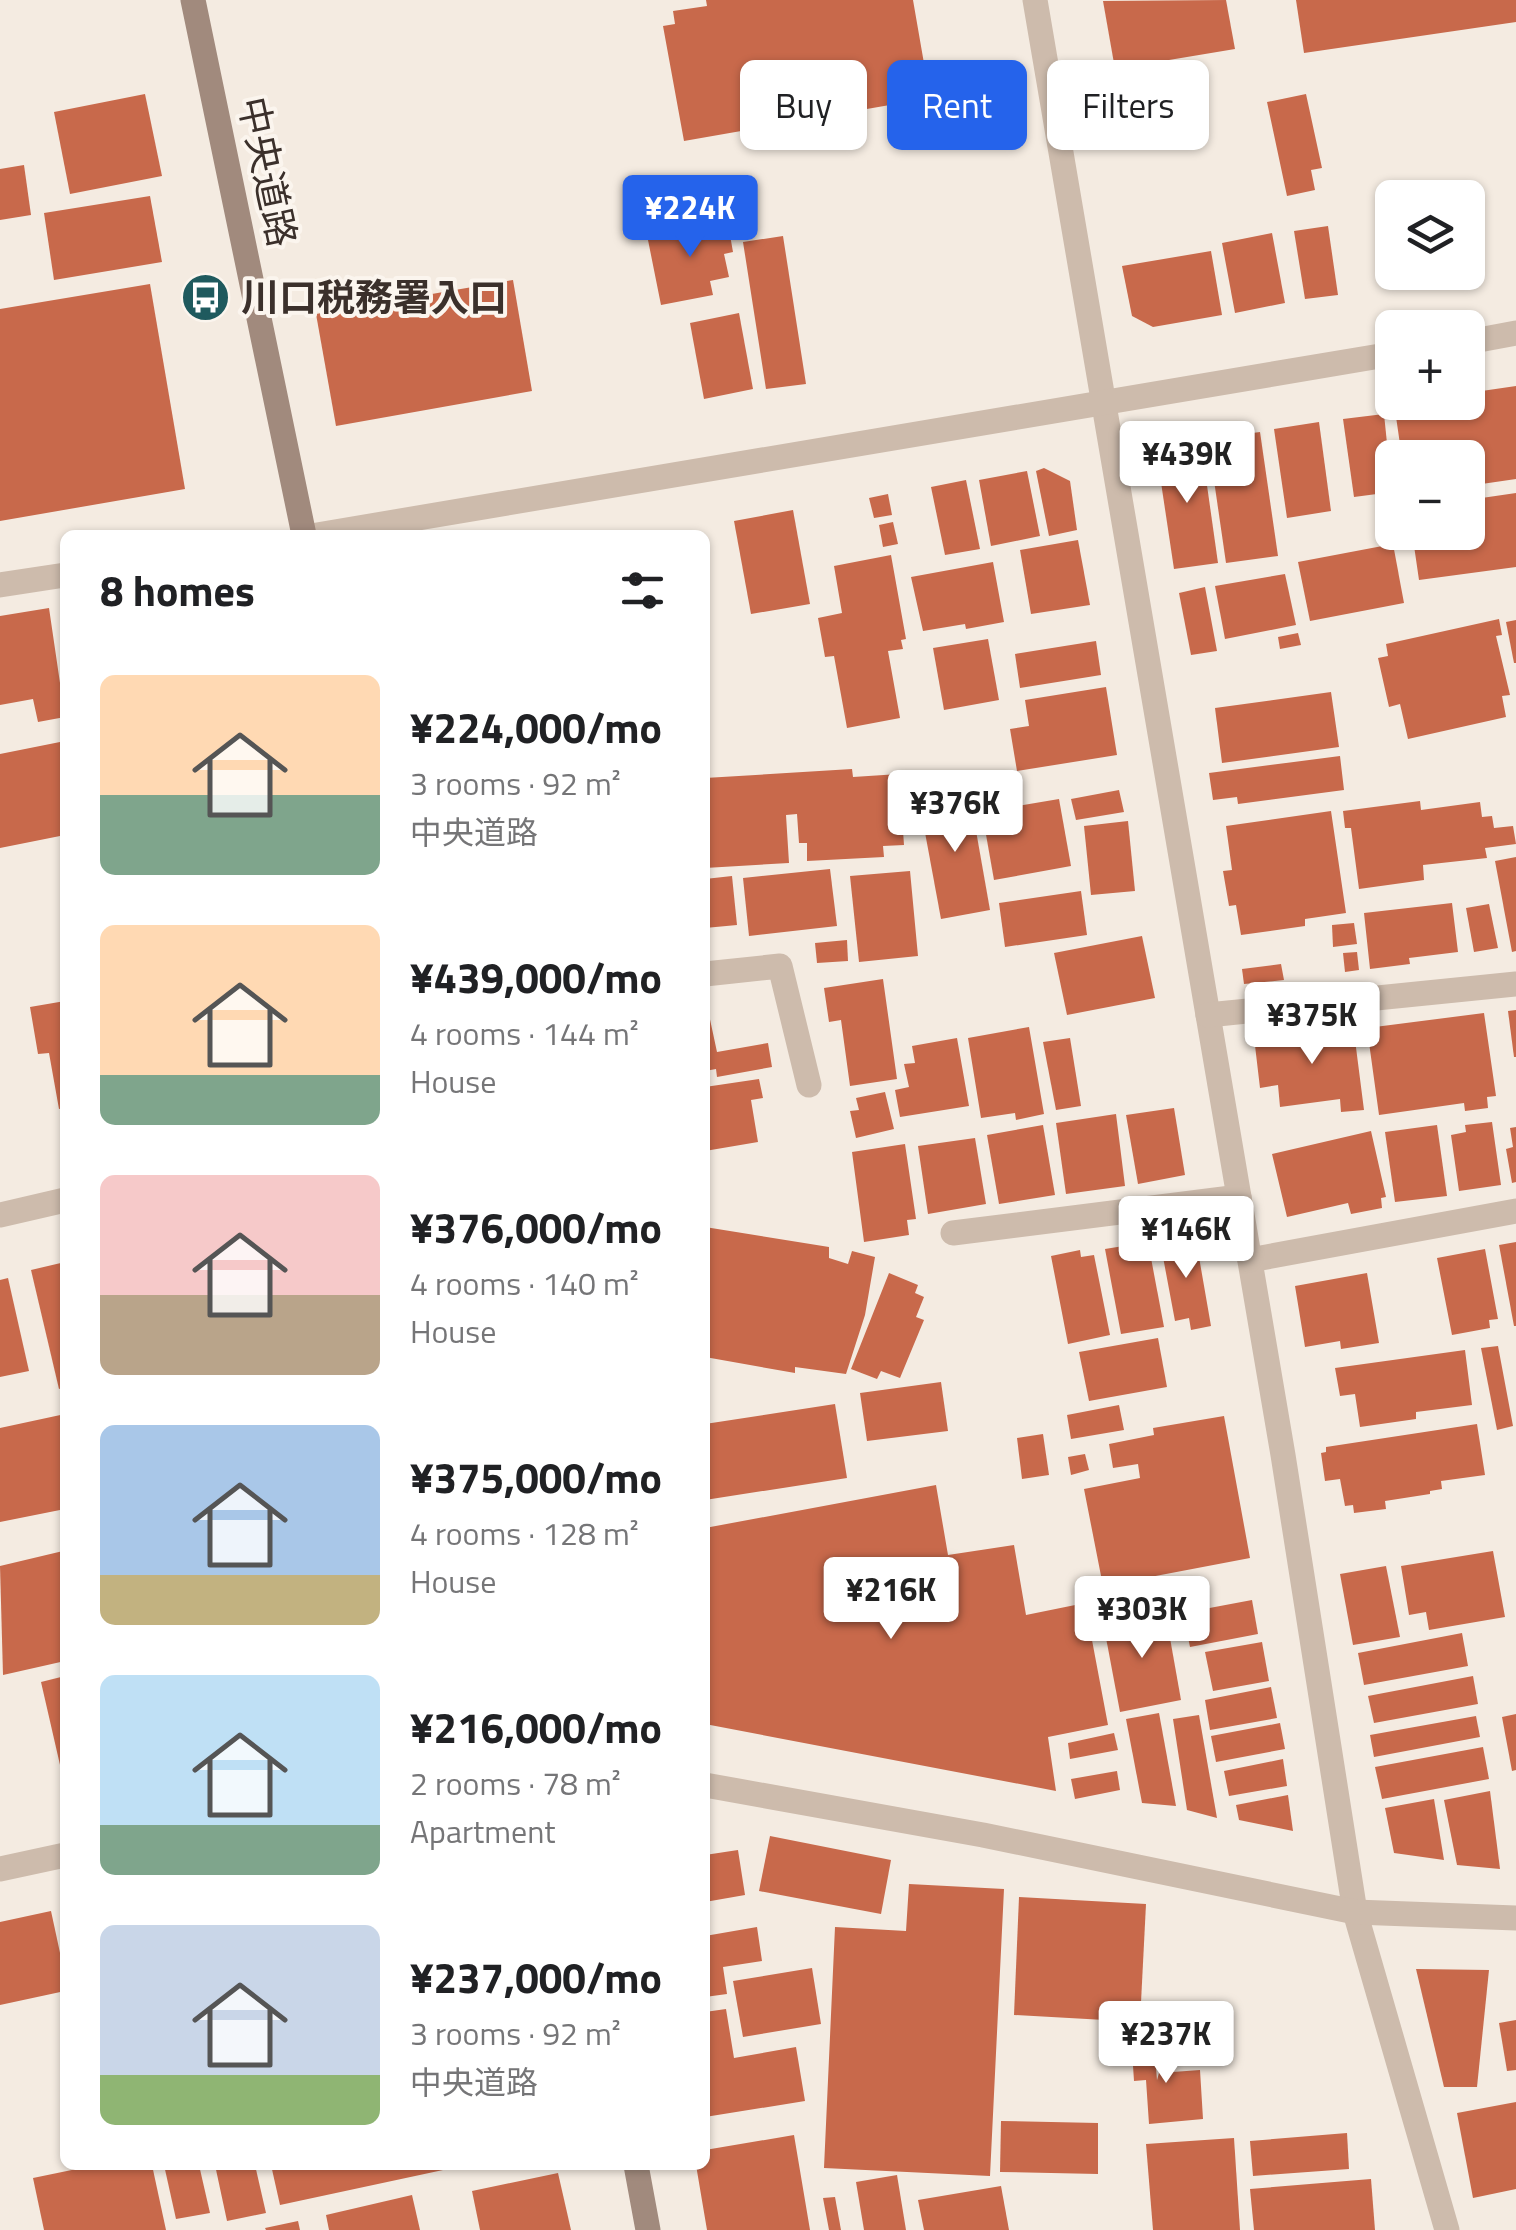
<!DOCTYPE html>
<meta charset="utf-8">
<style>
:root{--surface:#fff;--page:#f6f6f6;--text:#202124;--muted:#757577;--accent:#2563eb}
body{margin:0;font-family:"Titillium Web","Noto Sans JP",sans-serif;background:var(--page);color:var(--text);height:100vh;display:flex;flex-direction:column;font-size:38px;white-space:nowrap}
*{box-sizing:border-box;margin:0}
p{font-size:32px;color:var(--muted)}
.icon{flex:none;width:55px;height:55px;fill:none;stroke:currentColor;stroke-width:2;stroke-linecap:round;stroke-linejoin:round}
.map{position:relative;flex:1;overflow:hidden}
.side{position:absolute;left:60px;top:530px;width:650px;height:1640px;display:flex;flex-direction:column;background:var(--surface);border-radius:15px;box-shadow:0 2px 8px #0004}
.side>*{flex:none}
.guide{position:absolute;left:740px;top:60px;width:625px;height:90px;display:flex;gap:20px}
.buttons{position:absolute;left:1375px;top:180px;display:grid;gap:20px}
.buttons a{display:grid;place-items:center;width:110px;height:110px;border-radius:15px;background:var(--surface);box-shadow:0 2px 8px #0004;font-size:50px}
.price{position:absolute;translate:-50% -85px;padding:0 22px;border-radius:10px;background:#fff;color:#222;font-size:32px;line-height:65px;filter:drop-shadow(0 2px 5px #0008)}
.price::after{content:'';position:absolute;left:50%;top:60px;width:30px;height:22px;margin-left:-15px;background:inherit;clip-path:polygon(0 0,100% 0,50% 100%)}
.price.current{background:var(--accent);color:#fff}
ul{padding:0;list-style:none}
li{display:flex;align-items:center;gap:30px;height:250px;padding:0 40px}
li span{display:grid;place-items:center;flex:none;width:280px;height:200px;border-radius:15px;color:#555}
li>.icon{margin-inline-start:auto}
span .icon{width:120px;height:120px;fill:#fffc;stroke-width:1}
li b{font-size:42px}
h2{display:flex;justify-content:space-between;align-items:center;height:120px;padding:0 40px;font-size:42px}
.tag{padding:0 35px;border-radius:15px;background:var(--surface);box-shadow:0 2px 8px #0004;font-size:35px;line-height:90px}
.tag.current{background:var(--accent);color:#fff}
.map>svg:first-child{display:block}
.building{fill:#c8694b}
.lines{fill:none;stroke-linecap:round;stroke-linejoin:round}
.minor{stroke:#cdbbac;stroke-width:25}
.tertiary{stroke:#cdbbac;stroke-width:25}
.secondary{stroke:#a18a7d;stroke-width:25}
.labels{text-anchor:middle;stroke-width:8;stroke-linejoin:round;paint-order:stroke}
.street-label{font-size:38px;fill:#3b302b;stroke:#fbf5ee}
.poi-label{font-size:38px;font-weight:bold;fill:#3b302b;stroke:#fbf5ee;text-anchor:start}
</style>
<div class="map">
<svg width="1516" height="2230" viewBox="0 0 1516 2230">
<rect width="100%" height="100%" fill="#f4ebe1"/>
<g class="building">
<path d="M 706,0 L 913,0 L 930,98 L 684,141 L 663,26 L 675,24 L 673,11 L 707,6 Z"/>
<path d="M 1226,0 L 1235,49 L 1115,69 L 1103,1 Z"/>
<path d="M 1296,0 L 1516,0 L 1516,22 L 1304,53 Z"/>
<path d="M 145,94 L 162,176 L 70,194 L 54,112 Z"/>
<path d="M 1306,94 L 1322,168 L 1311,170 L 1315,190 L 1287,196 L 1267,102 Z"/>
<path d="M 24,165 L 31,215 L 0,220 L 0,169 Z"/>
<path d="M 150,196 L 162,262 L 54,280 L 44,213 Z"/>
<path d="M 727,218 L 733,252 L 724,254 L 729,277 L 710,281 L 713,295 L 661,305 L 647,235 Z"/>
<path d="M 1328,226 L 1338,295 L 1305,299 L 1294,231 Z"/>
<path d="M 1272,233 L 1285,303 L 1235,313 L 1222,243 Z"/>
<path d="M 783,236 L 806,384 L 766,389 L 743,242 Z"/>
<path d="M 1211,251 L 1222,315 L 1153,327 L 1132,316 L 1122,266 Z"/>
<path d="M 513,280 L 532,391 L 336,426 L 316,314 Z"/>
<path d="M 150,284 L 185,489 L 0,521 L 0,309 Z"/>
<path d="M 739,313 L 753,389 L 704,399 L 690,323 Z"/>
<path d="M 1516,386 L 1516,479 L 1468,486 L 1468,458 L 1402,458 L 1394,403 L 1468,402 L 1468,393 Z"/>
<path d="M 1384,414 L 1392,492 L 1354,497 L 1343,419 Z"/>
<path d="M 1319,422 L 1331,511 L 1287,518 L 1274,429 Z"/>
<path d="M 1260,432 L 1278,556 L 1226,563 L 1208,439 Z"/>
<path d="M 1201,443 L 1218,563 L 1174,569 L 1156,449 Z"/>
<path d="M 1044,468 L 1070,481 L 1077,530 L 1049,536 L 1036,471 Z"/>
<path d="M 1027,471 L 1040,536 L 991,546 L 979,480 Z"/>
<path d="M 966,480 L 980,549 L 945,555 L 931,487 Z"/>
<path d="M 1516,493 L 1516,567 L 1419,580 L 1412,532 L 1468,532 L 1468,500 Z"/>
<path d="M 888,494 L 892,515 L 874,518 L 869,498 Z"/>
<path d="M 793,510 L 810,604 L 751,614 L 734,521 Z"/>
<path d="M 893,522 L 898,544 L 883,547 L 879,525 Z"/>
<path d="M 1078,540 L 1090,605 L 1031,614 L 1020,550 Z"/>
<path d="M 1393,544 L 1404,603 L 1310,621 L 1298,562 Z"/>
<path d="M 891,555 L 906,639 L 901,640 L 903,649 L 888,651 L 900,718 L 847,728 L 834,656 L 825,657 L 818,618 L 842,613 L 834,566 Z"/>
<path d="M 993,562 L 1004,622 L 966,629 L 965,624 L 923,631 L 911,577 Z"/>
<path d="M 1285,574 L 1296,625 L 1225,639 L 1215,586 Z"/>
<path d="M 1205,587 L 1217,651 L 1191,655 L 1179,593 Z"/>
<path d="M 49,608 L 65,717 L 38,722 L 33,699 L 0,705 L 0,616 Z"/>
<path d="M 1499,619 L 1502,635 L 1496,636 L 1510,695 L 1502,696 L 1506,717 L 1408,739 L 1400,704 L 1389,707 L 1378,658 L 1388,656 L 1386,644 Z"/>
<path d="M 1516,620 L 1516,663 L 1514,663 L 1506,622 Z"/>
<path d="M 1298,633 L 1301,645 L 1280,649 L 1278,637 Z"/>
<path d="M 988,639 L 999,700 L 944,710 L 933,648 Z"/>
<path d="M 1096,641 L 1101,675 L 1020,688 L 1015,654 Z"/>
<path d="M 1106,687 L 1117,755 L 1017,771 L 1010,729 L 1029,726 L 1025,700 Z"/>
<path d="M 1331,692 L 1339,747 L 1222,763 L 1215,708 Z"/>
<path d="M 65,741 L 65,835 L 0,848 L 0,754 Z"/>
<path d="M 1340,756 L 1344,790 L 1238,804 L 1237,797 L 1213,800 L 1209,773 Z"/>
<path d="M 852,769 L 853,777 L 899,774 L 904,845 L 883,846 L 884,857 L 807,861 L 807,843 L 799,843 L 797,814 L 786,815 L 789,863 L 705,868 L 705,778 Z"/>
<path d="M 1119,790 L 1124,812 L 1076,820 L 1071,799 Z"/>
<path d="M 969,791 L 990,910 L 941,919 L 919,800 Z"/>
<path d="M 1059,799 L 1071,866 L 994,880 L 982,812 Z"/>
<path d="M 1420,801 L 1421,810 L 1480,802 L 1482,817 L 1492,816 L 1494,828 L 1513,826 L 1516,844 L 1485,848 L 1487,858 L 1423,865 L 1424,880 L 1359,889 L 1351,828 L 1345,828 L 1343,811 Z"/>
<path d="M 1331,811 L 1346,913 L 1305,919 L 1305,926 L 1241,935 L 1236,905 L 1229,906 L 1223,871 L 1232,870 L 1226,826 Z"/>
<path d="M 1128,821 L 1135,891 L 1091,895 L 1084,826 Z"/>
<path d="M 1516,857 L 1516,951 L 1512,952 L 1495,861 Z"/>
<path d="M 830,869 L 837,926 L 749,936 L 743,878 Z"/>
<path d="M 910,871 L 918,956 L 859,962 L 850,876 Z"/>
<path d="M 732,876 L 737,925 L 705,928 L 705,879 Z"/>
<path d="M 1081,891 L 1087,935 L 1005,947 L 999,903 Z"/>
<path d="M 1452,903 L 1458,952 L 1409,958 L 1410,964 L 1370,969 L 1364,913 Z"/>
<path d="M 1489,904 L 1498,948 L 1474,952 L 1466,908 Z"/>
<path d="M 1354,923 L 1357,944 L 1333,947 L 1332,925 Z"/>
<path d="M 1142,936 L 1155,998 L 1067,1015 L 1054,953 Z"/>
<path d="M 847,940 L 848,961 L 817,963 L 815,943 Z"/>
<path d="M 1357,952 L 1359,970 L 1345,972 L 1343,953 Z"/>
<path d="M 1281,964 L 1284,980 L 1244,984 L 1242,969 Z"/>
<path d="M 883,979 L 897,1079 L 850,1086 L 841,1020 L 829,1022 L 824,988 Z"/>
<path d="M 705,996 L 717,1052 L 768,1043 L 772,1067 L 717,1077 L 716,1069 L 705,1071 Z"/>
<path d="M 65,1001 L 65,1108 L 59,1109 L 49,1053 L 38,1054 L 30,1007 Z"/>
<path d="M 1516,1010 L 1516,1057 L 1514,1057 L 1508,1011 Z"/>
<path d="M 1484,1013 L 1496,1096 L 1487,1097 L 1488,1108 L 1465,1111 L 1464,1103 L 1379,1115 L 1367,1028 Z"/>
<path d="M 1353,1024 L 1364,1110 L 1341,1112 L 1340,1099 L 1280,1107 L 1278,1085 L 1260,1088 L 1254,1037 Z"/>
<path d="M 1029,1027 L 1044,1114 L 1016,1120 L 1015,1113 L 981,1118 L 968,1038 Z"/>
<path d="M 957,1038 L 969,1106 L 900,1117 L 895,1090 L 909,1087 L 904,1064 L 915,1063 L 912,1046 Z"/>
<path d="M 1070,1038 L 1081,1106 L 1056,1110 L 1043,1042 Z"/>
<path d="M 759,1079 L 763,1098 L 751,1100 L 758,1142 L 705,1151 L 705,1087 Z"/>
<path d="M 885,1092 L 894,1129 L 856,1138 L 850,1111 L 859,1110 L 856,1098 Z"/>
<path d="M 1174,1108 L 1185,1175 L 1138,1184 L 1126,1115 Z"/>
<path d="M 1116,1114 L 1125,1186 L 1066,1194 L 1056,1123 Z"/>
<path d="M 1492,1122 L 1501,1185 L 1459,1191 L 1451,1135 L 1466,1132 L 1465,1125 Z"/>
<path d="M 1043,1125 L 1055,1195 L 999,1204 L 987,1135 Z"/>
<path d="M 1437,1125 L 1447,1196 L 1395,1202 L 1385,1132 Z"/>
<path d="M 1516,1127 L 1516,1182 L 1512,1183 L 1506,1149 L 1513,1147 L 1510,1128 Z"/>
<path d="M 1371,1131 L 1386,1197 L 1381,1198 L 1382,1208 L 1351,1214 L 1348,1203 L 1287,1217 L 1272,1154 Z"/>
<path d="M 975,1138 L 986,1204 L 928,1214 L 918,1146 Z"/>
<path d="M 905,1144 L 916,1219 L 907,1220 L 909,1235 L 864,1242 L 852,1152 Z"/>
<path d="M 705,1227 L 829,1247 L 829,1258 L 848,1264 L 852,1251 L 875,1257 L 865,1315 L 846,1374 L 795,1367 L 795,1373 L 705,1357 Z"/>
<path d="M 1195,1234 L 1211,1326 L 1191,1330 L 1189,1318 L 1175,1321 L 1160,1241 Z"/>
<path d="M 1148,1242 L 1164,1327 L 1121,1334 L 1105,1249 Z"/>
<path d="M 1516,1242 L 1516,1326 L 1514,1326 L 1499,1245 Z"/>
<path d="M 1485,1249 L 1498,1319 L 1489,1320 L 1490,1328 L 1452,1335 L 1437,1258 Z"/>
<path d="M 1080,1250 L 1081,1257 L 1094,1255 L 1110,1335 L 1068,1344 L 1051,1256 Z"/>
<path d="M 65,1262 L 65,1387 L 59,1389 L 31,1270 Z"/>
<path d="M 889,1273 L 918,1285 L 915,1293 L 924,1297 L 916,1317 L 924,1320 L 900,1378 L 881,1371 L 877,1379 L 851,1369 Z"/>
<path d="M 1367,1273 L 1379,1343 L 1341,1349 L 1340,1341 L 1305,1347 L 1295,1286 Z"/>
<path d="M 8,1278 L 29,1371 L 0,1377 L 0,1280 Z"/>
<path d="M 1158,1338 L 1167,1387 L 1089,1401 L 1079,1352 Z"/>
<path d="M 1498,1346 L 1513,1426 L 1497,1430 L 1481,1348 Z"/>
<path d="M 1465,1350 L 1472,1405 L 1416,1412 L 1416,1419 L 1360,1427 L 1355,1394 L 1340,1396 L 1335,1368 Z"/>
<path d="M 941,1382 L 948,1431 L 867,1441 L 860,1393 Z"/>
<path d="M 835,1404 L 847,1478 L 705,1500 L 705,1424 Z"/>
<path d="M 1119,1405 L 1124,1430 L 1071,1439 L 1067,1415 Z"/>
<path d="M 65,1414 L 65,1509 L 0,1522 L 0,1428 Z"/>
<path d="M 1224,1416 L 1250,1558 L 1103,1586 L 1084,1489 L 1140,1478 L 1138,1464 L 1113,1468 L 1109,1444 L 1154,1435 L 1153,1428 Z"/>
<path d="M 1477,1424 L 1485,1475 L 1441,1481 L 1442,1489 L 1430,1491 L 1430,1494 L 1385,1501 L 1386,1509 L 1354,1513 L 1353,1505 L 1345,1506 L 1340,1479 L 1325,1481 L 1321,1453 L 1326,1452 L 1326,1447 Z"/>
<path d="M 1043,1434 L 1049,1475 L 1022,1479 L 1017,1438 Z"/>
<path d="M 1085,1454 L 1089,1470 L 1071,1475 L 1068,1457 Z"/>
<path d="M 936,1485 L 948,1555 L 1014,1545 L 1026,1615 L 1085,1603 L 1108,1725 L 1048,1737 L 1056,1791 L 705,1724 L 705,1528 Z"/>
<path d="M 63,1551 L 65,1661 L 3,1675 L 0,1566 Z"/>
<path d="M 1493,1551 L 1505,1617 L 1429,1630 L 1426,1612 L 1409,1615 L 1401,1566 Z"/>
<path d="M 1386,1566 L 1400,1637 L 1353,1645 L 1340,1574 Z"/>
<path d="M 1252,1600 L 1258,1634 L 1190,1647 L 1183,1613 Z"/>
<path d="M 1165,1610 L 1181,1700 L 1120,1712 L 1103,1622 Z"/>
<path d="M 1462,1633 L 1468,1666 L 1364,1685 L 1358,1653 Z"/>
<path d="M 1262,1642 L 1269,1681 L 1213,1691 L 1205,1652 Z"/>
<path d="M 65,1676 L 65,1778 L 63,1778 L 41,1682 Z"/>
<path d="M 1473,1676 L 1478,1704 L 1374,1723 L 1368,1696 Z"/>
<path d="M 1271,1687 L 1277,1718 L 1210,1730 L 1205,1700 Z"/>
<path d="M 1159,1713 L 1176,1806 L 1142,1803 L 1126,1719 Z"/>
<path d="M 1516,1714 L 1516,1770 L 1512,1771 L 1502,1717 Z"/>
<path d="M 1199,1715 L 1217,1818 L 1187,1810 L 1173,1719 Z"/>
<path d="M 1476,1716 L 1480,1737 L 1374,1757 L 1370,1735 Z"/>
<path d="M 1280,1723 L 1285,1749 L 1216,1762 L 1211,1736 Z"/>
<path d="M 1114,1733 L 1118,1750 L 1070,1759 L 1068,1743 Z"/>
<path d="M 1483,1747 L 1489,1779 L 1382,1799 L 1375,1767 Z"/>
<path d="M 1283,1759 L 1287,1786 L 1229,1796 L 1224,1771 Z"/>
<path d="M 1117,1771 L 1120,1790 L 1075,1799 L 1071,1779 Z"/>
<path d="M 1490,1791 L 1500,1869 L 1457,1865 L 1444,1800 Z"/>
<path d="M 1288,1795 L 1293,1831 L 1239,1820 L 1236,1805 Z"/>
<path d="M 1434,1799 L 1444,1860 L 1394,1853 L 1385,1808 Z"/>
<path d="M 770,1836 L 891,1860 L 881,1914 L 759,1891 Z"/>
<path d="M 738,1850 L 745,1895 L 705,1902 L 705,1855 Z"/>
<path d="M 909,1884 L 1004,1889 L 990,2176 L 824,2168 L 835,1927 L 906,1931 Z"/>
<path d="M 1019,1897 L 1146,1904 L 1140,2022 L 1014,2015 Z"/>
<path d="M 51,1911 L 65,1976 L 65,1991 L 0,2005 L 0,1922 Z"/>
<path d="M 757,1927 L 762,1961 L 723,1967 L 727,1994 L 705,1997 L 705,1936 Z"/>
<path d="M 812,1968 L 821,2024 L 743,2037 L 733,1981 Z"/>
<path d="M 1416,1969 L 1489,1970 L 1477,2087 L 1444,2087 Z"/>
<path d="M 726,2009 L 734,2058 L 796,2047 L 805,2101 L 705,2117 L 705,2012 Z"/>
<path d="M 1516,2020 L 1516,2070 L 1507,2071 L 1499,2023 Z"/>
<path d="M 1153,2032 L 1157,2080 L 1159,2073 L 1200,2070 L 1203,2119 L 1149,2124 L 1146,2080 L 1134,2081 L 1131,2035 Z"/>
<path d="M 1516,2102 L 1516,2189 L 1473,2198 L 1457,2113 Z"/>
<path d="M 1001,2121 L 1098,2123 L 1098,2174 L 1000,2172 Z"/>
<path d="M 1347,2133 L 1349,2169 L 1253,2176 L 1250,2141 Z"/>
<path d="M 794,2135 L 810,2230 L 707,2230 L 696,2165 L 705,2165 L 705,2150 Z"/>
<path d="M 1234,2138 L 1240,2230 L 1153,2230 L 1146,2144 Z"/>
<path d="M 96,2165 L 152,2165 L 166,2230 L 44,2230 L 33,2178 Z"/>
<path d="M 164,2165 L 199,2165 L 210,2213 L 176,2219 Z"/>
<path d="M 215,2165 L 255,2165 L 266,2213 L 227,2221 Z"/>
<path d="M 271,2165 L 457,2165 L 457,2167 L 280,2205 Z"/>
<path d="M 558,2173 L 571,2230 L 480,2230 L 472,2191 Z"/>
<path d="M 897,2175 L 906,2230 L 864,2230 L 856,2182 Z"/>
<path d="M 1371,2179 L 1375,2230 L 1254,2230 L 1250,2189 Z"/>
<path d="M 1001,2186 L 1009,2230 L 924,2230 L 918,2200 Z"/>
<path d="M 412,2195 L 420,2230 L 329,2230 L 326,2215 Z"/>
<path d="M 835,2197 L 841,2230 L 829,2230 L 823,2198 Z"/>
<path d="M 298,2221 L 300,2230 L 266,2230 L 265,2228 Z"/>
</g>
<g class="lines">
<g class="minor">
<path d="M 1035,0 L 1283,1455 L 1355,1912 L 1447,2230"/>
<path d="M 0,585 L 65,575"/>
<path d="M 705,974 L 780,966 L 809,1085"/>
<path d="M 1208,1015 L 1516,984"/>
<path d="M 953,1233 L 1239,1197"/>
<path d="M 1250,1260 L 1516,1211"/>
</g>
<g class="tertiary">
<path d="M 1468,342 L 1516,333"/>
<path d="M 317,535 L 1392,354"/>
<path d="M 0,1215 L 65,1200"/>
<path d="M 705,1785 L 983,1835 L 1355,1912 L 1516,1918"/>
<path d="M 0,1869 L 65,1855"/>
</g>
<g class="secondary">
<path d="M 193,0 L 304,535"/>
<path d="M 636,2165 L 648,2230"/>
</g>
</g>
<defs>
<symbol id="bus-disc" viewBox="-11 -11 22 22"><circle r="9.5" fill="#1f5a5e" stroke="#fbf5ee"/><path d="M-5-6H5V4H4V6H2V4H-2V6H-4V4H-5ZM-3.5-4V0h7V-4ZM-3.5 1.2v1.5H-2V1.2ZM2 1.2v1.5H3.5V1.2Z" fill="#fff"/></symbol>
</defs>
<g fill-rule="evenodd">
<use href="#bus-disc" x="178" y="270" width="55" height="55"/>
</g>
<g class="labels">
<g class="street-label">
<text transform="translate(267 172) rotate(78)" y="13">中央道路</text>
</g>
<g class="poi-label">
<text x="241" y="311">川口税務署入口</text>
</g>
</g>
</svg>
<div class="buttons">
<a><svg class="icon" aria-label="layers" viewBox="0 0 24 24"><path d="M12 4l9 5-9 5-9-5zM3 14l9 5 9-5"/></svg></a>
<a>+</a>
<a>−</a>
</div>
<b class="price current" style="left:690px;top:260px">¥224K</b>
<b class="price" style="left:1187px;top:506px">¥439K</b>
<b class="price" style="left:955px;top:855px">¥376K</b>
<b class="price" style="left:1312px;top:1067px">¥375K</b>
<b class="price" style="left:1186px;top:1281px">¥146K</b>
<b class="price" style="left:891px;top:1642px">¥216K</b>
<b class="price" style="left:1142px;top:1661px">¥303K</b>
<b class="price" style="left:1166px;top:2086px">¥237K</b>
<div class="guide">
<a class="tag">Buy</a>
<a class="tag current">Rent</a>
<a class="tag">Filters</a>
</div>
<section class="side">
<h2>8 homes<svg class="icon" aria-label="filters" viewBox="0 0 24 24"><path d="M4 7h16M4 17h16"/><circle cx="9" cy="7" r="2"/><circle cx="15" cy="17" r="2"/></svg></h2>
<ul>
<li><span style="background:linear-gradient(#ffd9b3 60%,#7fa58c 0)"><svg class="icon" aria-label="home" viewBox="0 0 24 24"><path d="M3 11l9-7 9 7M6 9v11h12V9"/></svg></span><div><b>¥224,000/mo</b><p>3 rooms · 92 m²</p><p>中央道路</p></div></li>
<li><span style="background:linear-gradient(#ffd9b3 75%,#7fa58c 0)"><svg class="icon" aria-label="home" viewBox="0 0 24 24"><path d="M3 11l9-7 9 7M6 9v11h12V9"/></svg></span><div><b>¥439,000/mo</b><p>4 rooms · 144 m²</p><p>House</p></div></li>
<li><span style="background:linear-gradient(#f6c9c9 60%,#b9a48a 0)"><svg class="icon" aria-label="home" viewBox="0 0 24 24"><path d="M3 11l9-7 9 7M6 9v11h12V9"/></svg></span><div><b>¥376,000/mo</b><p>4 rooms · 140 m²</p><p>House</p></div></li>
<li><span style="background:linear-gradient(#a9c7e8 75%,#c2b280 0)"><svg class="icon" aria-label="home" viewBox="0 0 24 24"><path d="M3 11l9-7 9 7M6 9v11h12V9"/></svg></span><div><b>¥375,000/mo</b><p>4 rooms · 128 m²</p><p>House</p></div></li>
<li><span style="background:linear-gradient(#bfe0f5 75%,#7fa58c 0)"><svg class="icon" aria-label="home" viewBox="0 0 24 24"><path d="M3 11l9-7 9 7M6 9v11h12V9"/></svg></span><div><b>¥216,000/mo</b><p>2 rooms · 78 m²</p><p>Apartment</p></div></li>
<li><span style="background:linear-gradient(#c9d6e8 75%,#8fb573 0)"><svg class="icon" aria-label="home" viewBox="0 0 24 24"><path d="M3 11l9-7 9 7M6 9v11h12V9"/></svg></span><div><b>¥237,000/mo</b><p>3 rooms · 92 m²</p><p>中央道路</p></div></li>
</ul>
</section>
</div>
